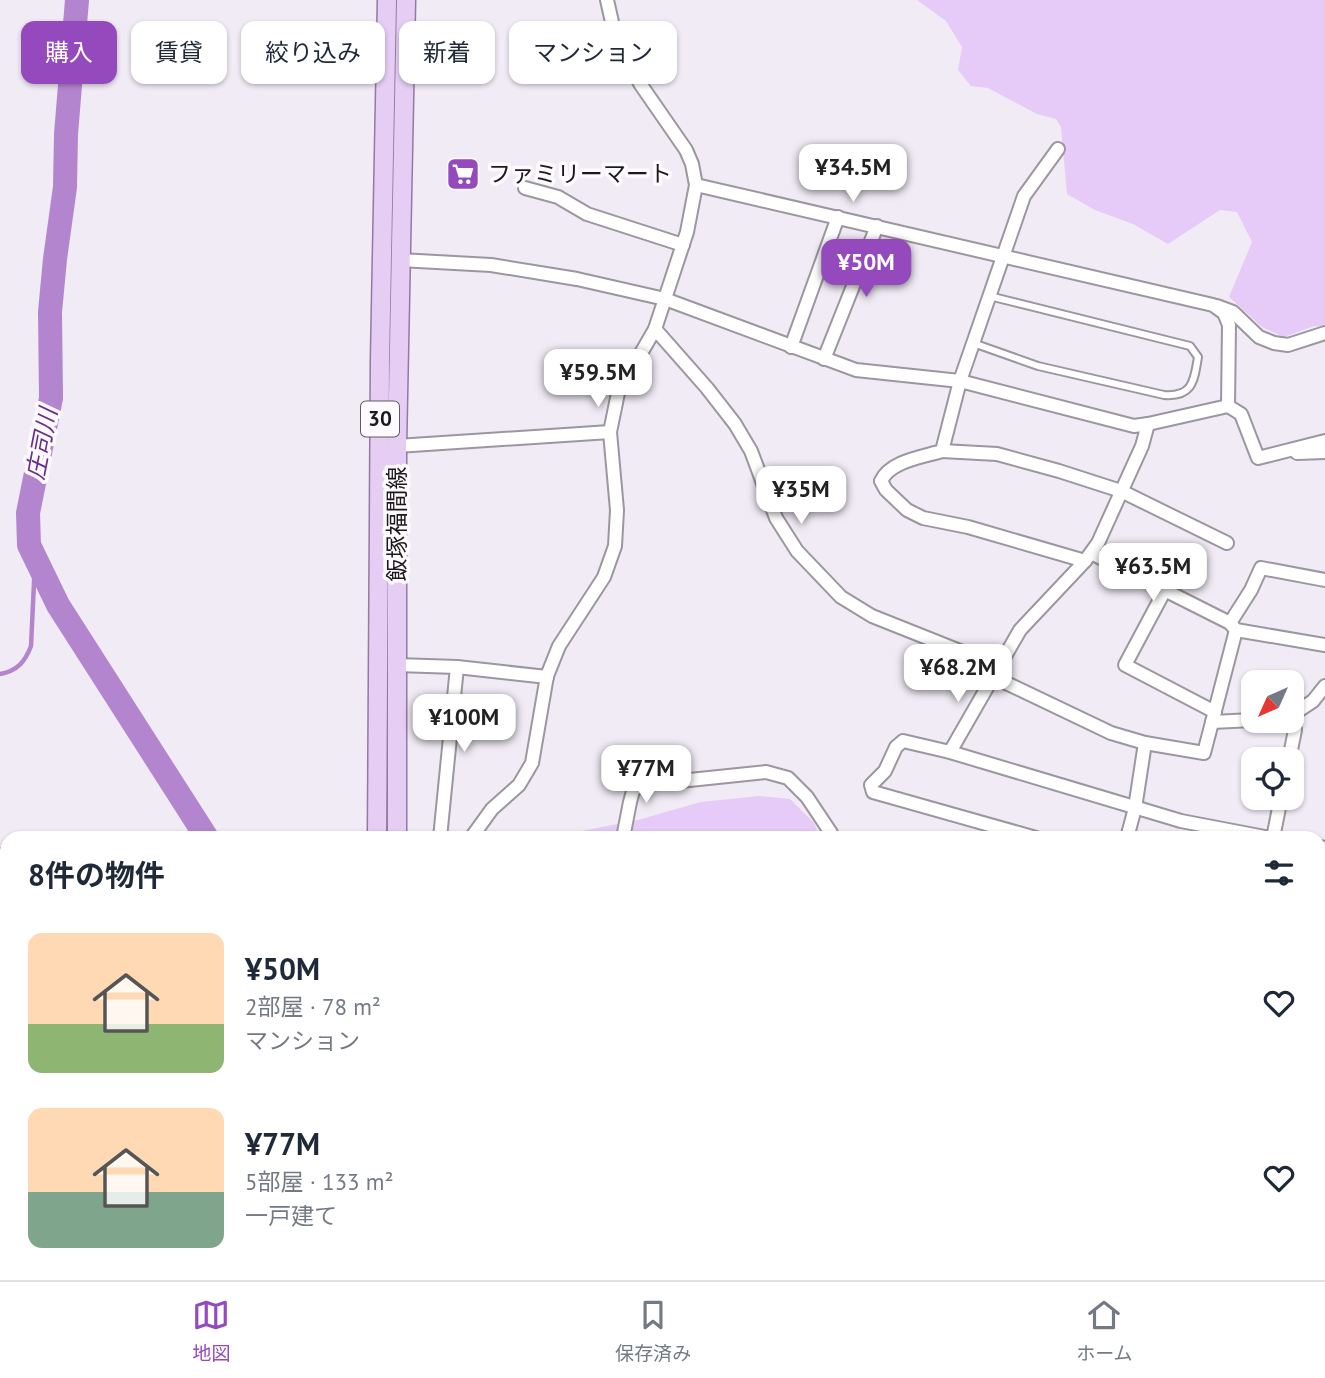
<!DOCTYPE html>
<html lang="ja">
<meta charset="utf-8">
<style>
:root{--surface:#fff;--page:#f6f6f7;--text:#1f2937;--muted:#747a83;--line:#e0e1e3;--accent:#944abc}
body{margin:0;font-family:"PT Sans","Noto Sans JP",sans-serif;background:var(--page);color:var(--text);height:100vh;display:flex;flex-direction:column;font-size:26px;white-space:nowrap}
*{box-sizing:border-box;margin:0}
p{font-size:23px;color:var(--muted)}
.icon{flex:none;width:38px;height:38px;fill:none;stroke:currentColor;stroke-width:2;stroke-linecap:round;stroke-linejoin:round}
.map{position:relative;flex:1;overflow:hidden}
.panel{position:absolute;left:0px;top:831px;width:1326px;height:450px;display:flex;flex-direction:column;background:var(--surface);border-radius:21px 21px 0 0;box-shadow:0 2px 5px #0004}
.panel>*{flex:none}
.hud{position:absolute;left:21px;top:21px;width:700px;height:63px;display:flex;gap:14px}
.needle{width:46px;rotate:225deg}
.fabs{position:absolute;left:1241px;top:670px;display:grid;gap:14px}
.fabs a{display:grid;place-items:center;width:63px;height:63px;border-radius:14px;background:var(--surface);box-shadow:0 2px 5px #0004;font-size:35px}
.price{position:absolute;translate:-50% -60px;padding:0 16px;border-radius:14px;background:#fff;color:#222;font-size:23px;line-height:46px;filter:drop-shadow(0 2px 4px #0008)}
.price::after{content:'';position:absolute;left:50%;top:42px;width:21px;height:16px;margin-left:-10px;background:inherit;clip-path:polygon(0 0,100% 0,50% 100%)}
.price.on{background:var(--accent);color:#fff}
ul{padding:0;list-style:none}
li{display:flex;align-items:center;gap:21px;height:175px;padding:0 28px}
li span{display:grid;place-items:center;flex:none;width:196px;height:140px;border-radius:14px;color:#555}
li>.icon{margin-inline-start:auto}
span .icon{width:84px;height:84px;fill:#fffc;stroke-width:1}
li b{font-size:30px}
h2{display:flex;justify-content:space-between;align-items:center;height:84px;padding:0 28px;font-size:30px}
.chip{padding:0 24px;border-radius:14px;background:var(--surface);box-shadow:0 2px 5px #0004;font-size:24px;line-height:63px}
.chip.on{background:var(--accent);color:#fff}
.tabs{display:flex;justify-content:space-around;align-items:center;height:98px;border-top:2px solid var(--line);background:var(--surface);font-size:19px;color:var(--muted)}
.tabs a{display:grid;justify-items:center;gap:4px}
.tabs .on{color:var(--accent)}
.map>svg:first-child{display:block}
.green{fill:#e6caf8}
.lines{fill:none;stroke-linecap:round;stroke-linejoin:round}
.stream{stroke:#b485cf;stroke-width:4.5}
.river{stroke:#b485cf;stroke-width:24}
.service-casing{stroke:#9c969f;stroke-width:10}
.minor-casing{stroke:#9c969f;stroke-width:16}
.tertiary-casing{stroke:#9c969f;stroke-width:18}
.primary-casing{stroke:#9379a4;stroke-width:21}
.service{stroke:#fff;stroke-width:6}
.minor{stroke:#fff;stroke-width:12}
.tertiary{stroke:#fff;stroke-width:14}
.primary{stroke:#e5cdf4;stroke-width:18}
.labels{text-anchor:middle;stroke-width:7;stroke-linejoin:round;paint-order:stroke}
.shield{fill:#fdfafe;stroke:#5f5c60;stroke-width:2}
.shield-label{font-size:21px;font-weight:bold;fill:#1b191c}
.poi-label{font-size:23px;fill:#1b191c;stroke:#fdfafe;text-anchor:start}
.street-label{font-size:23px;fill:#1b191c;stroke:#fdfafe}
.water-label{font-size:24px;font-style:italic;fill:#6a3088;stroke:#fdfafe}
</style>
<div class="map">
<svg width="1325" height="1280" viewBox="0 0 1325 1280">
<rect width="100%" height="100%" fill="#f1ebf5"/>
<g class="green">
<path d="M 917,0 L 1325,0 L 1325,327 L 1314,326 L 1284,337 L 1262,327 L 1229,297 L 1252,242 L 1237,212 L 1220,210 L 1168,244 L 1133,224 L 1095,210 L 1067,194 L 1061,127 L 1056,119 L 1037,114 L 988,88 L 971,86 L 958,70 L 962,47 L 946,21 Z"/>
<path d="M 759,796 L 790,799 L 814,823 L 820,838 L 570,838 L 582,831 L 638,820 L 701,802 Z"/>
</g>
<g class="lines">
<g class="stream">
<path d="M 0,674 C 17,671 25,662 31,646 L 35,561"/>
<path d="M 554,1274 L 560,1280"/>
</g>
<path class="river" d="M 77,0 L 66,134 L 65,187 L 55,259 L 50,312 L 51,398 L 28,513 L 29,545 L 58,605 L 207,838"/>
<defs>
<path id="service" d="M 973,343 L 1038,366 L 1164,395 C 1193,397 1194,381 1198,357 L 1190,346 L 989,296"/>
<g id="minor">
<path d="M 1058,149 L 1024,196 L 960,381 L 942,451 C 923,457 890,461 881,481 L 886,490 L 907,510 L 923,518 L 968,527 L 1085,561"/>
<path d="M 696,185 L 1213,305 L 1224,313 L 1229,325 L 1228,406 L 1148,424"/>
<path d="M 525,188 L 558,197 L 587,214 L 683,245"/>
<path d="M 400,260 L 491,265 L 577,279 L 665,299 L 856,370 L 960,381 L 1134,426 L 1148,424 L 1142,446 L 1098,543 L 1085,561 L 1020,630 L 950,752"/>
<path d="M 1217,306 L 1233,312 L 1259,337 L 1274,343 L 1288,345 L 1325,333"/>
<path d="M 655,329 L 707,388 L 735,424 L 751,451 L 776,518 L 797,551 L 841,597 L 872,616 L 985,661 L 1004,682 L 1111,733 L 1145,743 L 1204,753 L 1236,630"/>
<path d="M 791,347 L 838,217"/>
<path d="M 824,359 L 877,226"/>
<path d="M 1228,406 L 1241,414 L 1258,458 L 1325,441"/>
<path d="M 397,446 L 610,432"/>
<path d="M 942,451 L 997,454 L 1059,471 L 1121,491 L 1227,543"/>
<path d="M 1297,453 L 1325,452"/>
<path d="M 1091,553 L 1230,623 L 1236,630 L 1325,645"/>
<path d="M 1165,590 L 1125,665 L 1215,712"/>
<path d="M 1230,623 L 1251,590 L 1261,568 L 1325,580"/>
<path d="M 397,665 L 457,667 L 547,677"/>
<path d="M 1292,715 L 1313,701 L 1325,686"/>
<path d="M 1212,722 L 1253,720"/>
<path d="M 1289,760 L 1295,730 L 1292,716"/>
<path d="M 440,838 L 457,667"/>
<path d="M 471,838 L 492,809 L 519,785 L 532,763 L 547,676 L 559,646 L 604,577 L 615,546 L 617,510 L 610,432 L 618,393 L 655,329 L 687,232 L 696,185 L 692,164 L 686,150 L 641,85 L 616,40 L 607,0"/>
<path d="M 623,838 L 630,802 L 633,791 L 641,784 L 652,780 L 680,781 L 766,772 L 788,778 L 807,797 L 831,833"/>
<path d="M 1036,838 L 873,792 L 871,785 L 885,771 L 896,747 L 903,741 L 950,752 L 1181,821 L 1270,838"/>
<path d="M 1127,838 L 1135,808 L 1145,743"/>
<path d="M 1273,838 L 1281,798"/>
<path d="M 1320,847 L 1325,848"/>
<path d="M 1320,933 L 1325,933"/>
<path d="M 1320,1020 L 1325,1020"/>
<path d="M 0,1102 L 7,1103"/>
<path d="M 1320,1108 L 1325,1108"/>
<path d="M 1320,1196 L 1325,1196"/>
<path d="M 544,1274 L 549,1280"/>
<path d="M 947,1274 L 954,1280"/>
<path d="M 1154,1274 L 1162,1280"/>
<path d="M 449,1280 L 450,1274"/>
<path d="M 609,1280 L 618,1274"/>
<path d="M 1228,1280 L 1232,1274"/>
</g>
<path id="tertiary" d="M 0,856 L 7,856"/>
<g id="primary">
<path d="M 377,838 L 380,360 L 387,0"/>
<path d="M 397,838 L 397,446 L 406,0"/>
<path d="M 391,1274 L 392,1280"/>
<path d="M 411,1274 L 412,1280"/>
</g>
</defs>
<use href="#service" class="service-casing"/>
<use href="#minor" class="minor-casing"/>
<use href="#tertiary" class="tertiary-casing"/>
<use href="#primary" class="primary-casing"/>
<use href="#service" class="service"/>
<use href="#minor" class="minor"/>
<use href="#tertiary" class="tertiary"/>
<use href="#primary" class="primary"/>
</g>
<defs>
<symbol id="supermarket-square" viewBox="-11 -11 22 22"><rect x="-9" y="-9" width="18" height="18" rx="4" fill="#944abc" stroke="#fdfafe"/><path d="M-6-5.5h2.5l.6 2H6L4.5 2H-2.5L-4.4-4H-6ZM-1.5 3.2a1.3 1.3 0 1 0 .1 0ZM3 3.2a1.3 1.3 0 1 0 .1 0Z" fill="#fff"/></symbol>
</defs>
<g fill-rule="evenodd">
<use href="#supermarket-square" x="444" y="155" width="38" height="38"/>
</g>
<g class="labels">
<rect class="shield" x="361" y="401.5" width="38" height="35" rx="5"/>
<g class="shield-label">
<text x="380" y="426">30</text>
</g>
<g class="poi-label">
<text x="488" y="182">ファミリーマート</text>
</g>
<g class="street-label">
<text transform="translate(397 524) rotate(-90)" y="8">飯塚福間線</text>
</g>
<g class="water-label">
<text transform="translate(42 444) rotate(-79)" y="8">庄司川</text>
</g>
</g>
</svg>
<div class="fabs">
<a><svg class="needle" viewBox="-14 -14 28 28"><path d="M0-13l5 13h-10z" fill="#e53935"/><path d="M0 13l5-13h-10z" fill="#747a83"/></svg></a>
<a><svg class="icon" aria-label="locate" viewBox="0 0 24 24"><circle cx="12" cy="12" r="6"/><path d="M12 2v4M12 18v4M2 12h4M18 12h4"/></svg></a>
</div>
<b class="price" style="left:853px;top:204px">¥34.5M</b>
<b class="price on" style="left:866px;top:299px">¥50M</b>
<b class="price" style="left:598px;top:409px">¥59.5M</b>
<b class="price" style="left:801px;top:526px">¥35M</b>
<b class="price" style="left:1153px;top:603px">¥63.5M</b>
<b class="price" style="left:958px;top:704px">¥68.2M</b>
<b class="price" style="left:464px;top:754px">¥100M</b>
<b class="price" style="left:646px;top:805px">¥77M</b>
<div class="hud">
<a class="chip on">購入</a>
<a class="chip">賃貸</a>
<a class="chip">絞り込み</a>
<a class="chip">新着</a>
<a class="chip">マンション</a>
</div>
<section class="panel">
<h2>8件の物件<svg class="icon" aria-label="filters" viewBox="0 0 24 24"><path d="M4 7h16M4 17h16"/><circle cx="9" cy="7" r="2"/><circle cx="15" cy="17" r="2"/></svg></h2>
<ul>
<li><span style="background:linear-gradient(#ffd9b3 65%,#8fb573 0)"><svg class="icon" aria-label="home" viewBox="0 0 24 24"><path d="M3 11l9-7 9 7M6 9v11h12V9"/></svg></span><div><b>¥50M</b><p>2部屋 · 78 m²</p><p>マンション</p></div><svg class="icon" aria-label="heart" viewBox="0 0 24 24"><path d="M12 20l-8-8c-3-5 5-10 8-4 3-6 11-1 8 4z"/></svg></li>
<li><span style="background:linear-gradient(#ffd9b3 60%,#7fa58c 0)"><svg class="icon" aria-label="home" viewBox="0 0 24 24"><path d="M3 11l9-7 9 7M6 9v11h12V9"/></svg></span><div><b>¥77M</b><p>5部屋 · 133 m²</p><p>一戸建て</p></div><svg class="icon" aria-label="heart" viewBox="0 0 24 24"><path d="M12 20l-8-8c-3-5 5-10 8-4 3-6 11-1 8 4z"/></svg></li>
</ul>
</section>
</div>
<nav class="tabs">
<a class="on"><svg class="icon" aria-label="map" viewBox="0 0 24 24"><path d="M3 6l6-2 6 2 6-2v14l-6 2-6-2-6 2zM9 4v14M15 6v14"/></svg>地図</a>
<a><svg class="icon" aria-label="saved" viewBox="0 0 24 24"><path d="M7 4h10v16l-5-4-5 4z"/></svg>保存済み</a>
<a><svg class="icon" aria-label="home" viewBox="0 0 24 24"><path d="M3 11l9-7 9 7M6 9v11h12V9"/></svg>ホーム</a>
</nav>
